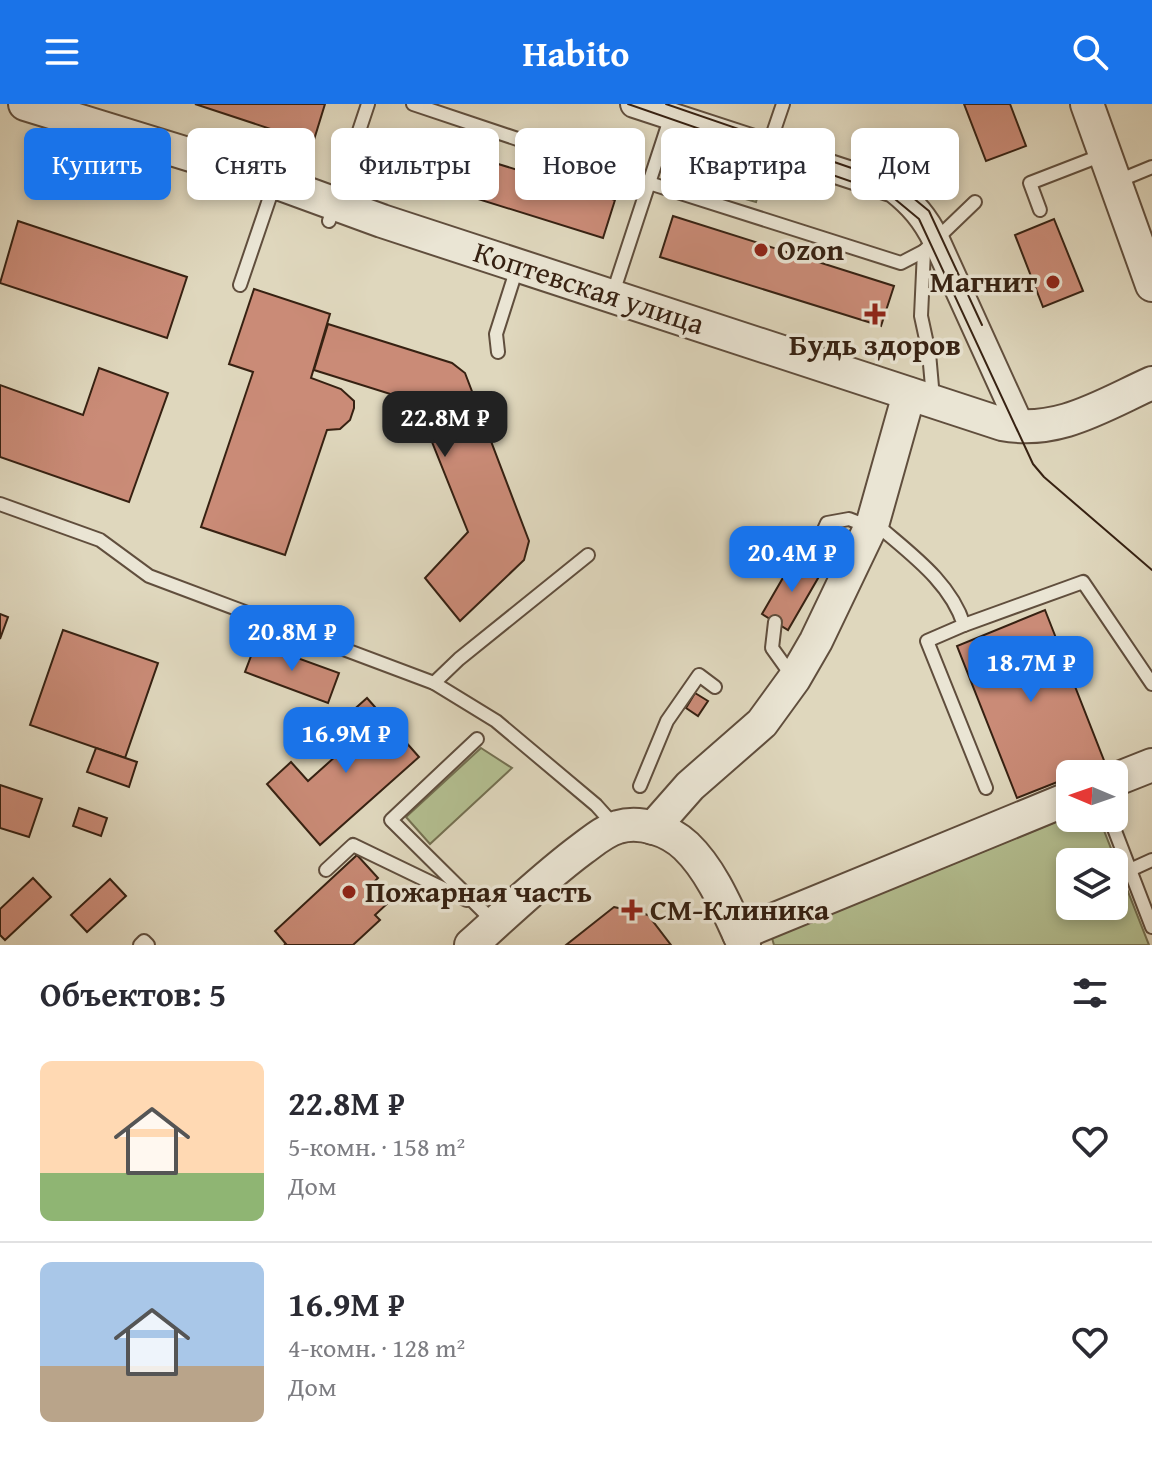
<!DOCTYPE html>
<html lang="ru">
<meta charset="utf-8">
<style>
:root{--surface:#fff;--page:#f7f7f7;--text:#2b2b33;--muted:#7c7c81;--line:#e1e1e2;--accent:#1a73e8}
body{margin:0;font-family:"Gentium Book Plus",serif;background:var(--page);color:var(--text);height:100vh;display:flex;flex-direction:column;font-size:30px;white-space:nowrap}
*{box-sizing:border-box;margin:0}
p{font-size:26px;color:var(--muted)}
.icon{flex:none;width:44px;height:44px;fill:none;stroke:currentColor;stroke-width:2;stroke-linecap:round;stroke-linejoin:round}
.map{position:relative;height:841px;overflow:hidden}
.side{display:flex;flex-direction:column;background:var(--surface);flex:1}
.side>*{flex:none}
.banner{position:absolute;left:24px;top:24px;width:1104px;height:72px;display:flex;gap:16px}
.needle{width:52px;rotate:272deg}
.tools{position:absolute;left:1056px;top:656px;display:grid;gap:16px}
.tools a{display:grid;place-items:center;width:72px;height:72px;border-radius:12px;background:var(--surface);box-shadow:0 4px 12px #0003;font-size:40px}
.price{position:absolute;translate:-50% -68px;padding:0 18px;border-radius:16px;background:var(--accent);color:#fff;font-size:26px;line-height:52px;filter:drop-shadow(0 2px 4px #0008)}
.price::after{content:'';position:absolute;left:50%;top:48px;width:24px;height:18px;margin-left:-12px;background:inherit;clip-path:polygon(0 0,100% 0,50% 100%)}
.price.active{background:#222;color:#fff}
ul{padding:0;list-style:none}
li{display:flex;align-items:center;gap:24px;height:200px;padding:0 40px}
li+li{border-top:2px solid var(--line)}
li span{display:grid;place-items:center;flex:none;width:224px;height:160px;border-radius:12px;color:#555}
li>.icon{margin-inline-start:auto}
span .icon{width:96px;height:96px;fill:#fffc;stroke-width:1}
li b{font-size:34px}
h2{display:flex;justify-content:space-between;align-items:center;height:96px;padding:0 40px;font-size:34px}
.tag{padding:0 28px;border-radius:12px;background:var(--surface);box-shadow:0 4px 12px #0003;font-size:28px;line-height:72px}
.tag.active{background:var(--accent);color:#fff}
header{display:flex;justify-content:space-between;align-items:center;height:104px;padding:0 40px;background:var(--accent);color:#fff;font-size:36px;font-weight:700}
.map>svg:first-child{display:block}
.green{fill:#b3be90;stroke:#747051;stroke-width:2;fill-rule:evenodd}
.building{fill:#ca8b77;stroke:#362112;stroke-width:2}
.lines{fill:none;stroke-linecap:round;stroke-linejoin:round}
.service-casing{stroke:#604e3d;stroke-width:16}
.minor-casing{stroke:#604e3d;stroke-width:30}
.tertiary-casing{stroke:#604e3d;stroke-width:36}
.service{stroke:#eae5d4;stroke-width:12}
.minor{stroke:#eae5d4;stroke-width:26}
.tertiary{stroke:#eae5d4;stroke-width:32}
.tram{stroke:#362112;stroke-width:2}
.poi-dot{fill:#8f2418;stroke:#eae5d4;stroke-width:3}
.labels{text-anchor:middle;stroke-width:7;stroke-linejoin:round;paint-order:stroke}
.poi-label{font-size:30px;font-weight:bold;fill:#362112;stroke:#eae5d4;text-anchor:start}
.street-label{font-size:30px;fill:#362112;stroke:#eae5d4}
</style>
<header><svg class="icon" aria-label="menu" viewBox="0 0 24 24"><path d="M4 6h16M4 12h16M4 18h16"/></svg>Habito<svg class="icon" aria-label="search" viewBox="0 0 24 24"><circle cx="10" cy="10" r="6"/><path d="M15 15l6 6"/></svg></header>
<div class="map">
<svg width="1152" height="841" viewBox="0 0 1152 841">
<rect width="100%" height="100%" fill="#dfd7bd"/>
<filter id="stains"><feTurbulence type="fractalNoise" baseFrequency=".0025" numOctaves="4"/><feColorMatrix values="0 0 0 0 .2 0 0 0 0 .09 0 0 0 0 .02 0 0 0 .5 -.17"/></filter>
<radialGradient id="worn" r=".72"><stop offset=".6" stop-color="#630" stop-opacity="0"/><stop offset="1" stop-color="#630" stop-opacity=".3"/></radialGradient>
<g class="green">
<path d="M 728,66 L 762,77 L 756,98 L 721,88 Z"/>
<path d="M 481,644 L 512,664 L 430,740 L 406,713 Z"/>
<path d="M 1070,712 L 1099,714 L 1149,841 L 774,841 L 772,834 ZM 1114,758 L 1114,802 L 1070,802 L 1070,758 Z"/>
</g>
<g class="building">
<path d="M 195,0 L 325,0 L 313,39 Z"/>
<path d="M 964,0 L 1010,0 L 1026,42 L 986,57 Z"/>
<path d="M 391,27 L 615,96 L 603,134 L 379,64 Z"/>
<path d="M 673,112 L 894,182 L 881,222 L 660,153 Z"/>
<path d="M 1054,115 L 1083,187 L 1043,203 L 1015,131 Z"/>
<path d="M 18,117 L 187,173 L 167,234 L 0,179 Z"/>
<path d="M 254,185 L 330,210 L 311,274 L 341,285 L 354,297 L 354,304 L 350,316 L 340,325 L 327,326 L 285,451 L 201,423 L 253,268 L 229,260 Z"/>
<path d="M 328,220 L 452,259 L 465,269 L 529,437 L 524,456 L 460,517 L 425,474 L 468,428 L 416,298 L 314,266 Z"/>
<path d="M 99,264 L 168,289 L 129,398 L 0,353 L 0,281 L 83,311 Z"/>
<path d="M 795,453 L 821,469 L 788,526 L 762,510 Z"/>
<path d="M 1045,506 L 1105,659 L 1077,670 L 1070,670 L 1070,673 L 1017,694 L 957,542 Z"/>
<path d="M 0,510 L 8,513 L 0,535 Z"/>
<path d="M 63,526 L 158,559 L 125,654 L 30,621 Z"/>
<path d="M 256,539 L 339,569 L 328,599 L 245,568 Z"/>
<path d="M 695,589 L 708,597 L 698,612 L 686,604 Z"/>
<path d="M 367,594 L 419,653 L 320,741 L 267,680 L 291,658 L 308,677 L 356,634 L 341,617 Z"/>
<path d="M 96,644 L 137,658 L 129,683 L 87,668 Z"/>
<path d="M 0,681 L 42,695 L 29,733 L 0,724 Z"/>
<path d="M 79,704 L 107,714 L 101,732 L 73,722 Z"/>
<path d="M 357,751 L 378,774 L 373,779 L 390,797 L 375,811 L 380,816 L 353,841 L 284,841 L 286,840 L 275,827 Z"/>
<path d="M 33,774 L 51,793 L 5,836 L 0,831 L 0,805 Z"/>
<path d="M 110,775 L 126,792 L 87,828 L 71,811 Z"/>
<path d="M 614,803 L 648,811 L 671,841 L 566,841 Z"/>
</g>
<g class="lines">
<defs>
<g id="service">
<path d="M 413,0 L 649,79 L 901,159 L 924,147 L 975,98"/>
<path d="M 768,44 L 783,0"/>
<path d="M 1118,77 L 1152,63"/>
<path d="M 1040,106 L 1030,79 L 1105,50"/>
<path d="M 329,117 L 368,0"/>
<path d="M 924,147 L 921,212 L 929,249 L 933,294"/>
<path d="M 240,181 L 274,81"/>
<path d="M 612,192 L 671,12"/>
<path d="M 498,248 L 496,230 L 517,164"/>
<path d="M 0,400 L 100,436 L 149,472 L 434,579 L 496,617 L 596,701 L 614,721"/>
<path d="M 876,420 C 909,449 950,477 964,521 L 927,537 L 986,684"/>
<path d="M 808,461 L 827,419 L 849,415 L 867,422"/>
<path d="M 775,518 L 772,544 L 792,572"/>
<path d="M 964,521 L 1083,478 L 1152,580"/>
<path d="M 434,579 L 459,555 L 588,451"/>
<path d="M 477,635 L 391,716 L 495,819"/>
<path d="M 640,682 L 667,617 L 699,571 L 715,583"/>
<path d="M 1110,714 L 1152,823"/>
<path d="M 326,766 L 353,741 L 467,796"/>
<path d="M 1130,766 L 1152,756"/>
<path d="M 140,841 L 144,837 L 148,841"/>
</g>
<path id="minor" d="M 634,0 L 894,85 C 913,100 925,114 936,136 L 1021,323"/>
<g id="tertiary">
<path d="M 25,0 L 256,71 L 382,117 L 1002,320 C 1058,331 1103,301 1152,279"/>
<path d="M 1087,0 L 1152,181"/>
<path d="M 1114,676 L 1152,661"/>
<path d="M 653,724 L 690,682 L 762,619 L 794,575 L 816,537 L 873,418 L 909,290"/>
<path d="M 739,830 L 1070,694"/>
<path d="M 471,841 C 508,808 543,774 582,745 C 593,737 604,727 618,723 C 640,716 669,726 686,742 C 713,768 728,807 744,841"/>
</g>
</defs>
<use href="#service" class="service-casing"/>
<use href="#minor" class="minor-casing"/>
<use href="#tertiary" class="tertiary-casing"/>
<use href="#service" class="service"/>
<use href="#minor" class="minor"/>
<use href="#tertiary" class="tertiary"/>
<g class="tram">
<path d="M 628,0 L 890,91 L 919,115 L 1033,360 L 1044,373 L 1152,466"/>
<path d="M 666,0 L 895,79 L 929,107 L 982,221"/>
</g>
</g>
<g class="poi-dot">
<circle cx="761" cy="146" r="8"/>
<circle cx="1053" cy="178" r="8"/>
<path d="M871 198h8v8h8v8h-8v8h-8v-8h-8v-8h8z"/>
<circle cx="349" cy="788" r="8"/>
<path d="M628 794h8v8h8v8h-8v8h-8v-8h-8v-8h8z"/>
</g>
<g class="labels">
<g class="poi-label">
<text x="777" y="156">Ozon</text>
<text x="1037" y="188" text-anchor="end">Магнит</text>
<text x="875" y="251" text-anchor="middle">Будь здоров</text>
<text x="365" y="798">Пожарная часть</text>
<text x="650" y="816">СМ-Клиника</text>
</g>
<g class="street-label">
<text transform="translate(589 184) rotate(18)" y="10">Коптевская улица</text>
</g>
</g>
<rect width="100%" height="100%" filter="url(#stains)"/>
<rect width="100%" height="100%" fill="url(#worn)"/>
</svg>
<div class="tools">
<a><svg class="needle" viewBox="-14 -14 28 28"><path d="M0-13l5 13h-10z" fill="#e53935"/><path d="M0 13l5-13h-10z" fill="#7c7c81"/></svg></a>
<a><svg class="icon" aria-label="layers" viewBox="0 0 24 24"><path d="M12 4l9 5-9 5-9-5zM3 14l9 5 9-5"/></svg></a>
</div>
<b class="price active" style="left:445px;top:355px">22.8M ₽</b>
<b class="price" style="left:792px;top:490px">20.4M ₽</b>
<b class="price" style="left:292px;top:569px">20.8M ₽</b>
<b class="price" style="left:1031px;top:600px">18.7M ₽</b>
<b class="price" style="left:346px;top:671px">16.9M ₽</b>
<div class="banner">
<a class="tag active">Купить</a>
<a class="tag">Снять</a>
<a class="tag">Фильтры</a>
<a class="tag">Новое</a>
<a class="tag">Квартира</a>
<a class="tag">Дом</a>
</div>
</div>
<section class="side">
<h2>Объектов: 5<svg class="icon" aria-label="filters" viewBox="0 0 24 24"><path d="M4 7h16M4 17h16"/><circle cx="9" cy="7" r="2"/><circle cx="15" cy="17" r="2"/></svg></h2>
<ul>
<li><span style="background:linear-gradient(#ffd9b3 70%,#8fb573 0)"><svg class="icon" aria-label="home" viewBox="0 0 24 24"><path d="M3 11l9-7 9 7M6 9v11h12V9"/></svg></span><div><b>22.8M ₽</b><p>5-комн. · 158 m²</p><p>Дом</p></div><svg class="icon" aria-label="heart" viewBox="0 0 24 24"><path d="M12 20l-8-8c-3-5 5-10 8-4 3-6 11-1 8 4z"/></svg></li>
<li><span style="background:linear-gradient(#a9c7e8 65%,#b9a48a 0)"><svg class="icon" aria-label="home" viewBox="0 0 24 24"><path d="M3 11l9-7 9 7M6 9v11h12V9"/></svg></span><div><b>16.9M ₽</b><p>4-комн. · 128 m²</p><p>Дом</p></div><svg class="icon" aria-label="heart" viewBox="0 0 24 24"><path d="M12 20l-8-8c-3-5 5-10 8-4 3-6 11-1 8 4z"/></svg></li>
</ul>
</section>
